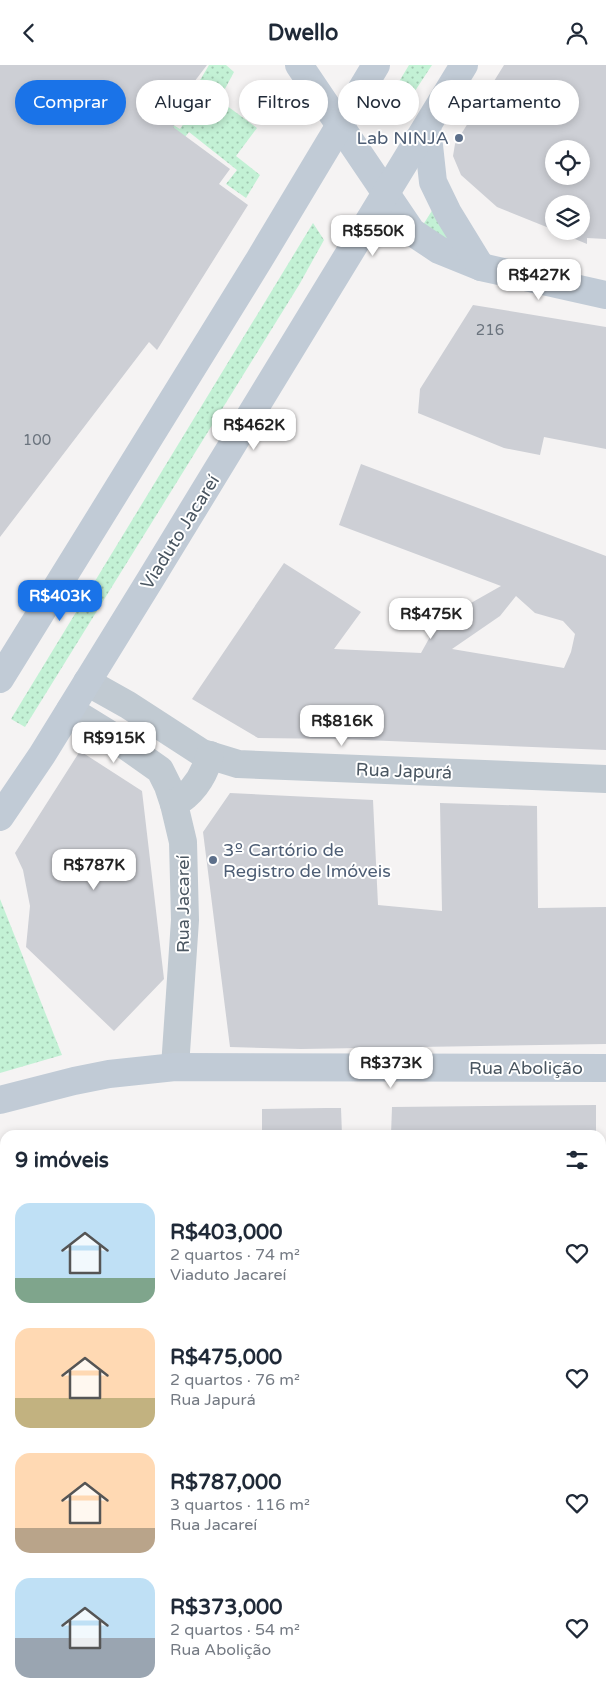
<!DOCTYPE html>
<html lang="pt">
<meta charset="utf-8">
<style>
:root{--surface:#fff;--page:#f2f2f3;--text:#1f2937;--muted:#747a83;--accent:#1a73e8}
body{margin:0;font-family:"Varela Round",sans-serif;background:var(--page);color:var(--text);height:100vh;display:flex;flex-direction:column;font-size:19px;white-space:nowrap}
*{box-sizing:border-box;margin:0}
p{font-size:16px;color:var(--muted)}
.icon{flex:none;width:28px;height:28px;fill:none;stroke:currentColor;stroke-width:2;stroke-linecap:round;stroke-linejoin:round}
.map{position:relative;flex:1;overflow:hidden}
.sheet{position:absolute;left:0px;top:1065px;width:606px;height:570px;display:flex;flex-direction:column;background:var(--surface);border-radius:15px 15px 0 0;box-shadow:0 2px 8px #0003}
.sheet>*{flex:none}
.guide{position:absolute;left:15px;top:15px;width:576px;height:45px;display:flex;gap:10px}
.controls{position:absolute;left:545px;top:75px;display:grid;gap:10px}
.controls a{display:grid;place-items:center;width:45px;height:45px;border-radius:50%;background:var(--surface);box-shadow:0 2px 8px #0003;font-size:25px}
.price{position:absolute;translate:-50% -42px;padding:0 11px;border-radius:10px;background:#fff;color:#222;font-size:16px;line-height:32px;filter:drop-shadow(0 1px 2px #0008)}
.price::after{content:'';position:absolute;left:50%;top:30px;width:15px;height:11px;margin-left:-8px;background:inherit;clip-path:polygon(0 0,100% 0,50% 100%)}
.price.on{background:var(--accent);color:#fff}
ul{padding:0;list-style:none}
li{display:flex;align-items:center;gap:15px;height:125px;padding:0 15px}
li span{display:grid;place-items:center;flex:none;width:140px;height:100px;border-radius:15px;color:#555}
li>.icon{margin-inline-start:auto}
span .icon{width:60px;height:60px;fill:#fffc;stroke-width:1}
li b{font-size:21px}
h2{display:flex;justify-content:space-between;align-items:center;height:60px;padding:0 15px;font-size:21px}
.tag{padding:0 18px;border-radius:22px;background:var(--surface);box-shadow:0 2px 8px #0003;font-size:18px;line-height:45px}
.tag.on{background:var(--accent);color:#fff}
header{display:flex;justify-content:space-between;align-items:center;height:65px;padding:0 15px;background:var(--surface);font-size:22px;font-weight:700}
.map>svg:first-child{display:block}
.park{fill:url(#park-dots)}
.building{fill:#cdcfd5;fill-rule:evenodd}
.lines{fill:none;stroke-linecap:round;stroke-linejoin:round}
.lane{stroke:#c1cad2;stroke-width:16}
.street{stroke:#c1cad2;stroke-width:28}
.secondary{stroke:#c1cbd6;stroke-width:28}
.service-dot{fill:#5c6f8a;stroke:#fff;stroke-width:2}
.labels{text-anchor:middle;stroke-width:4;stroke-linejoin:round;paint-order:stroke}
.number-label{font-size:15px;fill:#6b747e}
.service-label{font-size:18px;fill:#4e5e75;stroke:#fff;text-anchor:end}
.street-label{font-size:18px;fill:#4a5661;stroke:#fff}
</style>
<header><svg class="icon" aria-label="back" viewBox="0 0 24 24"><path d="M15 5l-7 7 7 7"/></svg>Dwello<svg class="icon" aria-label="person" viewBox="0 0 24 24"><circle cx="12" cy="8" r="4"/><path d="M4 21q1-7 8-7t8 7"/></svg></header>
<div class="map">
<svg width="606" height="1635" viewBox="0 0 606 1635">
<defs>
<pattern id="park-dots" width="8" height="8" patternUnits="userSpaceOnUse" patternTransform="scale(1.25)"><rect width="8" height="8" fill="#c3f1d5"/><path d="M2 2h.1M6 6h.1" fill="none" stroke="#a0c6b0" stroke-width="1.8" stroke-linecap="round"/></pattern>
</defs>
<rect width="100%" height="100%" fill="#f5f3f3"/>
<g class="park">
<path d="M 209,0 L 226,0 L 234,7 L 219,35 L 257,63 L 236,91 L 260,110 L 246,133 L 226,119 L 237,105 L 189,67 L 178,81 L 170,58 L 180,64 L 205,28 L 196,22 Z"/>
<path d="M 409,0 L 432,0 L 411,32 L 397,20 Z"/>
<path d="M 433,144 L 457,181 L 421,163 Z"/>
<path d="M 313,158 L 324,175 L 299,220 L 25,662 L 11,654 Z"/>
<path d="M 0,834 L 62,990 L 0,1008 Z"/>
</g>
<g class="building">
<path d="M 0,0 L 207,0 L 188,25 L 196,31 L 173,62 L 230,104 L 219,119 L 248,140 L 157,285 L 149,277 L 0,472 Z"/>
<path d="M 504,0 L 606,0 L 606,174 L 587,173 L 587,179 L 556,166 L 581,166 L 581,139 L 554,139 L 554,165 L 497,142 L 461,110 L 453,91 L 455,79 ZM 554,84 L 581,84 L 581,111 L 554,111 Z"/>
<path d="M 473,240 L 606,262 L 606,384 L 544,372 L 540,390 L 504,383 L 418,348 L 420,324 Z"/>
<path d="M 361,399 L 606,491 L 606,685 L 341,674 L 258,673 L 192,634 L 284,498 L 361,547 L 334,584 L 421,588 L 431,570 L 448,551 L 501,521 L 339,460 ZM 516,531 L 535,548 L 563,556 L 575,569 L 571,587 L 564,603 L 452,584 L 500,551 Z"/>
<path d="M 80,686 L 142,726 L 164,914 L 114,966 L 26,882 L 30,841 L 23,805 L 15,788 Z"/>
<path d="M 230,728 L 373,735 L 378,840 L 442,846 L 440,738 L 537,741 L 538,843 L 606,842 L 606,979 L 301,984 L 230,982 L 203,767 Z"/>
<path d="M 596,1040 L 596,1070 L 391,1070 L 392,1042 Z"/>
<path d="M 326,1043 L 341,1043 L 342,1070 L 262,1070 L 262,1044 Z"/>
</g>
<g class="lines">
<path class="lane" d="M 314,1630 L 315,1635"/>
<g class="street">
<path d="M 87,617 L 128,640 L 202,688 L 238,699 L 606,714"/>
<path d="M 70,645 L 109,669 L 160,705 L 168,721 L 174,739"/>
<path d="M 175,1002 L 185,855 L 183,777 L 174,739 C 194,728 204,711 210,690"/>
<path d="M 0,1490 L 5,1491"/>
<path d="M 601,1515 L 606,1515"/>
<path d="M 518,1630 L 518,1635"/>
</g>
<g class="secondary">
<path d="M 299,0 L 412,167 L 439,185 L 481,202 L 606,230"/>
<path d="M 427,62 L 433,117 L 448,148 L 481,202"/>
<path d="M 0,614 L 259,195 L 376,0"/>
<path d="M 0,752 L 42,690 L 150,515 L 464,0"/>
<path d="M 0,1035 L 74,1016 L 109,1009 L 175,1002 L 606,1003"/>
<path d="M 0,1248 L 5,1263"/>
<path d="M 129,1630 L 131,1635"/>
</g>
</g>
<g class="service-dot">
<circle cx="459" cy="73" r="5"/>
<circle cx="213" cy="795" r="5"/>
</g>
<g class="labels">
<g class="number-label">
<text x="490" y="270">216</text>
<text x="37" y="380">100</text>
</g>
<g class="service-label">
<text x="449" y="79">Lab NINJA</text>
<text x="223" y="791" text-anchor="start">3º Cartório de<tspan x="223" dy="21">Registro de Imóveis</tspan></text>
</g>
<g class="street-label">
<text transform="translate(180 467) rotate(-58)" y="6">Viaduto Jacareí</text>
<text transform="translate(404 706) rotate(2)" y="6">Rua Japurá</text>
<text transform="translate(183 839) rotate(-90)" y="6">Rua Jacareí</text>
<text x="526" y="1009">Rua Abolição</text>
</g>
</g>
</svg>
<div class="controls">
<a><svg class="icon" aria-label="locate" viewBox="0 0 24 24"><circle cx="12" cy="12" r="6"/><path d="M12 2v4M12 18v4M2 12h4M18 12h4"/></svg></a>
<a><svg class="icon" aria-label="layers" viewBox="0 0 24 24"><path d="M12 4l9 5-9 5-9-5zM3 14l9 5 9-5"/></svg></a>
</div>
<b class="price" style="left:373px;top:192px">R$550K</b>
<b class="price" style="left:539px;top:236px">R$427K</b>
<b class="price" style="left:254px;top:386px">R$462K</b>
<b class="price on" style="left:60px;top:557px">R$403K</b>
<b class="price" style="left:431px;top:575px">R$475K</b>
<b class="price" style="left:342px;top:682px">R$816K</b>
<b class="price" style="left:114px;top:699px">R$915K</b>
<b class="price" style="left:94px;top:826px">R$787K</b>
<b class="price" style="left:391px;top:1024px">R$373K</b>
<div class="guide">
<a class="tag on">Comprar</a>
<a class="tag">Alugar</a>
<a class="tag">Filtros</a>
<a class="tag">Novo</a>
<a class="tag">Apartamento</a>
</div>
<section class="sheet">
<h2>9 imóveis<svg class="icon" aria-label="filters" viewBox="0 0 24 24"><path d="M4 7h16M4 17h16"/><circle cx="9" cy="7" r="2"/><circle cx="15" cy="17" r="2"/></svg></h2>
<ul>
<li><span style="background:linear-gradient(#bfe0f5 75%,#7fa58c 0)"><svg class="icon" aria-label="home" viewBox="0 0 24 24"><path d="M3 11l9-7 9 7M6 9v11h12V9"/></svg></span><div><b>R$403,000</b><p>2 quartos · 74 m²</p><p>Viaduto Jacareí</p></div><svg class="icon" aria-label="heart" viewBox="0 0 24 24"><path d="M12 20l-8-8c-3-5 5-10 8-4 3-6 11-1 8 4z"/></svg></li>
<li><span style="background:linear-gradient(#ffd9b3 70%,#c2b280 0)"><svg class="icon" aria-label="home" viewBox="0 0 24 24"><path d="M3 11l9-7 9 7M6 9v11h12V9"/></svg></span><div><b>R$475,000</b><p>2 quartos · 76 m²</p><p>Rua Japurá</p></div><svg class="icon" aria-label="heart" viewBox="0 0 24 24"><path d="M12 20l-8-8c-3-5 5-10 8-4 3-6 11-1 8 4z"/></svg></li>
<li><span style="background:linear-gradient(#ffd9b3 75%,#b9a48a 0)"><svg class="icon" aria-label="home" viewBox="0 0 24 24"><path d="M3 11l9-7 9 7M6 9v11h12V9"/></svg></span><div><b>R$787,000</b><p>3 quartos · 116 m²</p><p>Rua Jacareí</p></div><svg class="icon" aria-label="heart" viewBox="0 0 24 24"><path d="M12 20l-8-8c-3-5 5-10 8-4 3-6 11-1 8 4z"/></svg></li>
<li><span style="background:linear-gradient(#bfe0f5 60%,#9aa5b1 0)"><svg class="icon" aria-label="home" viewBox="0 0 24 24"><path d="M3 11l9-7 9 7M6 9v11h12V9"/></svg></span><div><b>R$373,000</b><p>2 quartos · 54 m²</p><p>Rua Abolição</p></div><svg class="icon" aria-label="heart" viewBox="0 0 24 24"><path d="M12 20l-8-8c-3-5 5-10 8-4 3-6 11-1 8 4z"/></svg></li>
</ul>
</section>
</div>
